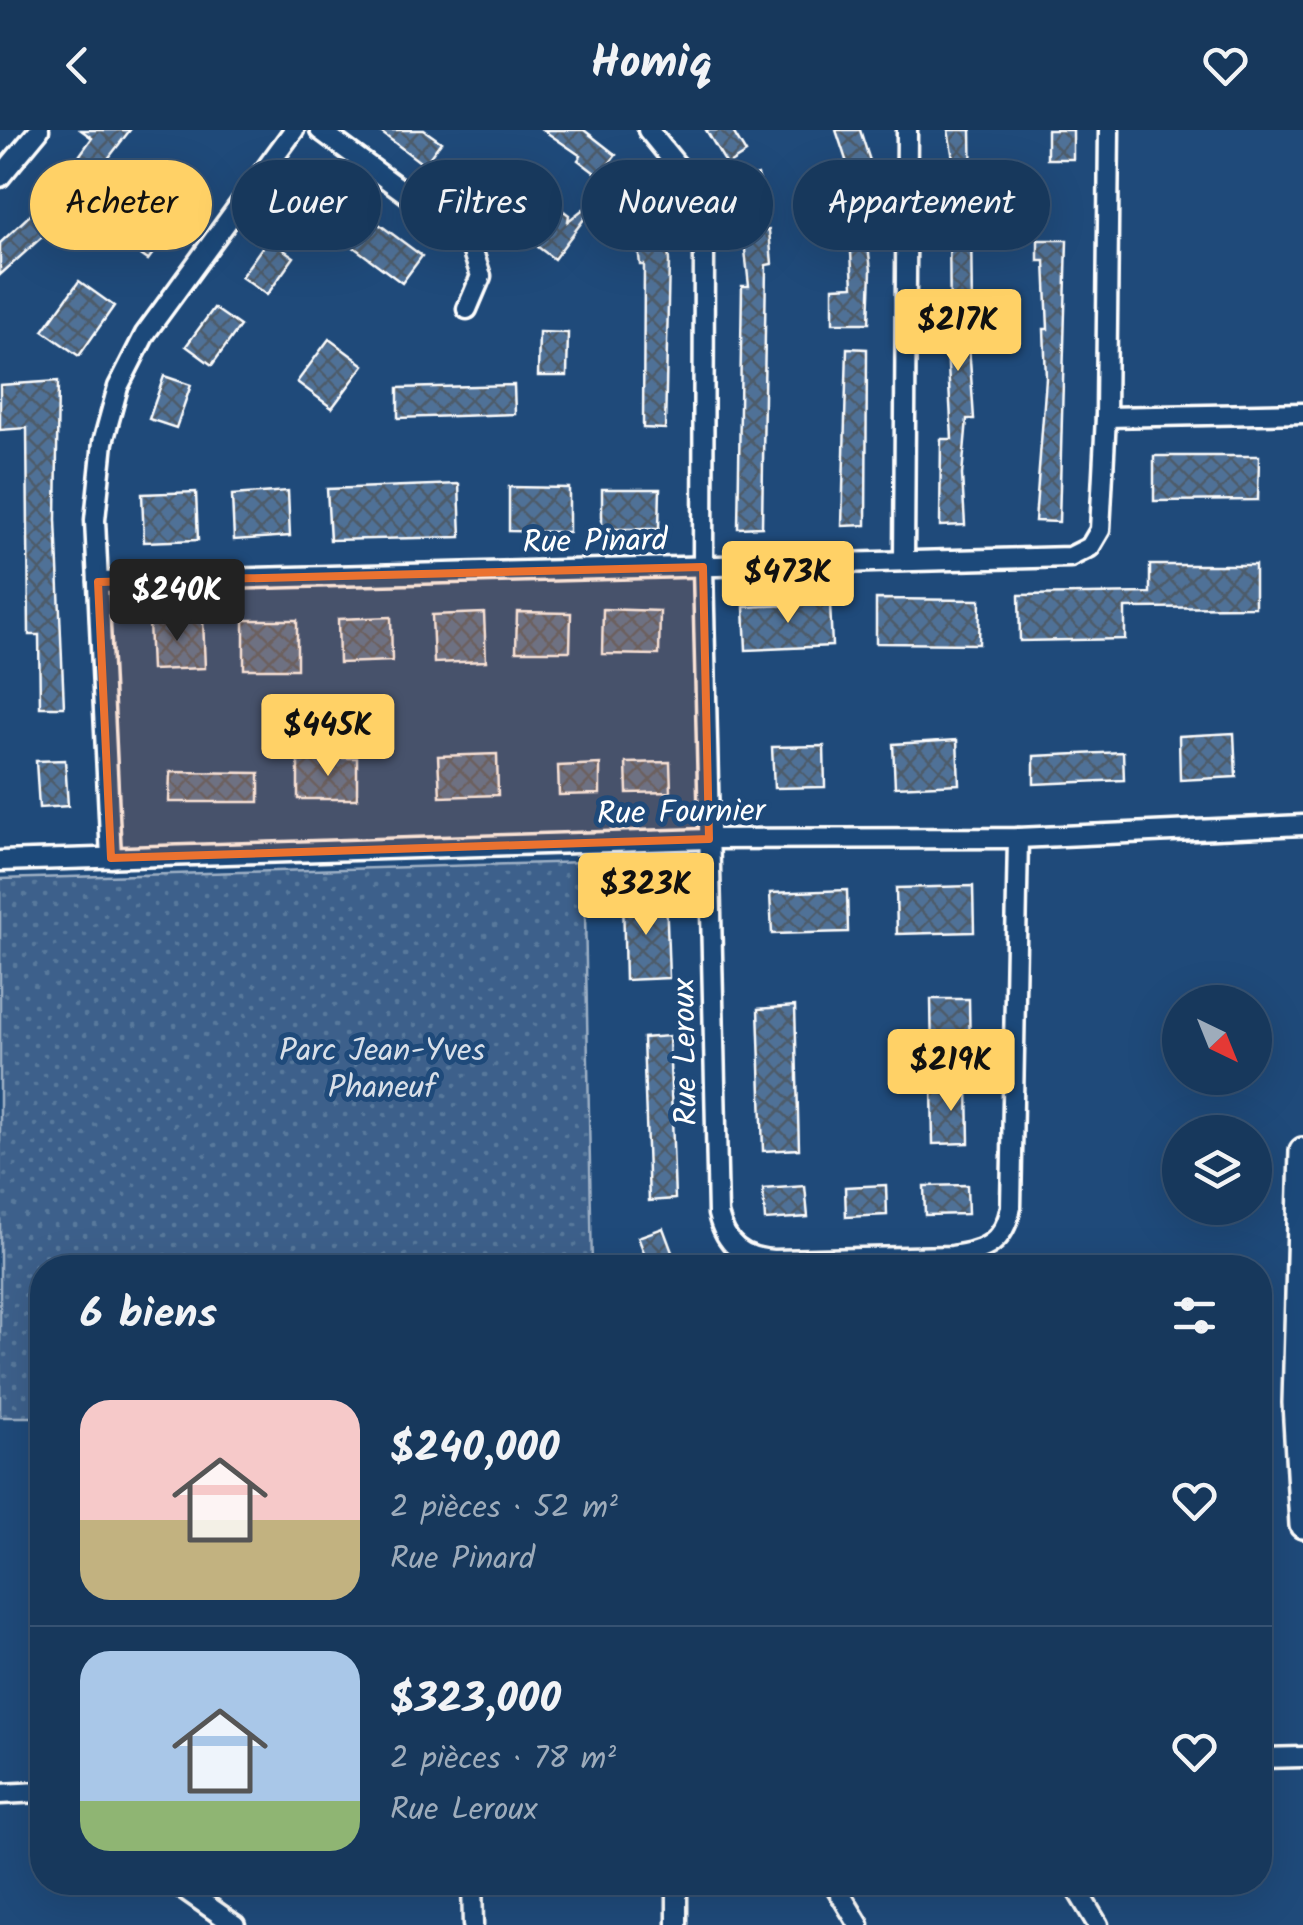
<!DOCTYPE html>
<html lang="fr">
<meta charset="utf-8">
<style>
:root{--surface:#17385c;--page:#244365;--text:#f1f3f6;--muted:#9eacbb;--line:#365272;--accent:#ffd166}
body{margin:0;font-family:Kalam,sans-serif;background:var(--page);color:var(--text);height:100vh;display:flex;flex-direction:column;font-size:38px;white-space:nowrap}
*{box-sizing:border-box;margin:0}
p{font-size:32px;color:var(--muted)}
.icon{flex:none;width:55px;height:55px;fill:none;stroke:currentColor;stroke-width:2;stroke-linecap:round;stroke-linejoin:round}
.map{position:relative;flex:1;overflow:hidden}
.sheet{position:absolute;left:30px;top:1125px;width:1242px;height:640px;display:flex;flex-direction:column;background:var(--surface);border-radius:40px;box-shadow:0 10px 40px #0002,0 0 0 2px var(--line)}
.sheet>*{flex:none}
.banner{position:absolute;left:30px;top:30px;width:1245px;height:90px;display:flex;gap:20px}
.needle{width:65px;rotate:137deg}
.controls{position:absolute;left:1162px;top:855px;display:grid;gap:20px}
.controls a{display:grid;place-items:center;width:110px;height:110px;border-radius:50%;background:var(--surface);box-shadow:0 10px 40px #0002,0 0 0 2px var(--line);font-size:50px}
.price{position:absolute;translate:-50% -85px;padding:0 22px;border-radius:10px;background:var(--accent);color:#111;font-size:32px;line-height:65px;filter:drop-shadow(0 2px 5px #0008)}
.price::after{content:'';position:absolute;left:50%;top:60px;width:30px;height:22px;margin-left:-15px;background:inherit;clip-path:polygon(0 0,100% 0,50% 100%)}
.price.current{background:#222;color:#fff}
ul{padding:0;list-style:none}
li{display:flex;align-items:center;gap:30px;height:250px;padding:0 50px}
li+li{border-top:2px solid var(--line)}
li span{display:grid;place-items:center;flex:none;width:280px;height:200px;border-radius:30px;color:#555}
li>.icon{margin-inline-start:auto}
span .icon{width:120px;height:120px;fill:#fffc;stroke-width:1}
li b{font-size:42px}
h2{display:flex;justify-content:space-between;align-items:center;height:120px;padding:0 50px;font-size:42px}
.chip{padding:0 35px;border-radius:45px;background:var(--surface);box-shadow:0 10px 40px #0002,0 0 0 2px var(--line);font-size:35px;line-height:90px}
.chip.current{background:var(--accent);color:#111}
header{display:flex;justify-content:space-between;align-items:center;height:130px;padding:0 50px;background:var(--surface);font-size:45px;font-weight:800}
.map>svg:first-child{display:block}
.park{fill:url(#park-dots);stroke:#9eb0c5;stroke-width:2.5}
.building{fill:url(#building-cross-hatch);stroke:#fff;stroke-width:2.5}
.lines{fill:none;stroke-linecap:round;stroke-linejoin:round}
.street-casing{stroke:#fff;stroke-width:25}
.secondary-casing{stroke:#fff;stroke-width:32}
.street{stroke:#1f4a7a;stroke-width:18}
.secondary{stroke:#1f4a7a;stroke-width:25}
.marked{fill:#eb7230;fill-opacity:0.2;stroke:#eb7230;stroke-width:8;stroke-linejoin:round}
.labels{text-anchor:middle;stroke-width:10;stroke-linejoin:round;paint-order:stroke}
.street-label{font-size:32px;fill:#fff;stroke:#1f4a7a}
.park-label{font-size:32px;fill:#d8dfe8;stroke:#1f4a7a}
</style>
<header><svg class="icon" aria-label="back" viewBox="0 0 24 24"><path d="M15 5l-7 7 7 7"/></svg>Homiq<svg class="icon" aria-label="heart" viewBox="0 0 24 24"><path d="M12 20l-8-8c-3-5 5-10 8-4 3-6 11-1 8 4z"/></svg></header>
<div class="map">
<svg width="1303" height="1795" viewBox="0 0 1303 1795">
<defs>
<pattern id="park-dots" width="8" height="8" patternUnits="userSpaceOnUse" patternTransform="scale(2.5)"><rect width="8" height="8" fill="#3c618b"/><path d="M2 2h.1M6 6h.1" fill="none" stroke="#59799c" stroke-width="1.8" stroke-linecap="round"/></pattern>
<pattern id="building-cross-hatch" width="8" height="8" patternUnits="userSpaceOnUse" patternTransform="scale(2.5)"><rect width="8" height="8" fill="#507197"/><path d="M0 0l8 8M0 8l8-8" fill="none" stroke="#4e5b6a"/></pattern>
</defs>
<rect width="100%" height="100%" fill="#1f4a7a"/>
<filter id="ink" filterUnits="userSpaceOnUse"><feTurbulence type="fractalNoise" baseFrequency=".01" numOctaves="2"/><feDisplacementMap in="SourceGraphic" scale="20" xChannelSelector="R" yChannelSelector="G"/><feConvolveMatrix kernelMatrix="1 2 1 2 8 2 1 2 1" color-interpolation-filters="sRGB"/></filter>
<g filter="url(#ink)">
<path class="park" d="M 584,732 L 592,1137 L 42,1138 L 42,1287 L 0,1287 L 0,749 Z"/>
<g class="building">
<path d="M 81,0 L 130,0 L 81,64 L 62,50 L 92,8 Z"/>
<path d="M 378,0 L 424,0 L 441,12 L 424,35 Z"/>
<path d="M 543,0 L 584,0 L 616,25 L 599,46 L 578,30 L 581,26 Z"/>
<path d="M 706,0 L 732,0 L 746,23 L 727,35 Z"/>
<path d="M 836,0 L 860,0 L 871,34 L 871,91 L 865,91 L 871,140 L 869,193 L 833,193 L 833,157 L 853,156 L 847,55 L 854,54 Z"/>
<path d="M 948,0 L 971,0 L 972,65 L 947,65 L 948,40 L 955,40 Z"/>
<rect x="1047" y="0" width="26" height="29"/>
<path d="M 468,26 L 502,50 L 509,40 L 569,85 L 568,91 L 590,74 L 593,77 L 554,129 L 470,66 L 467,71 L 446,57 Z"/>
<path d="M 632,41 L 654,69 L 634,84 L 613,56 Z"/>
<path d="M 170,45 L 196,63 L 148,130 L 122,112 Z"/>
<path d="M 758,45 L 767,74 L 743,82 L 734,52 Z"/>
<path d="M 317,48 L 422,126 L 402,153 L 297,75 Z"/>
<path d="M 47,69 L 63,88 L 0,145 L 0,113 Z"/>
<path d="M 971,91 L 972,185 L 967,186 L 974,289 L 967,289 L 962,345 L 965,395 L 940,396 L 941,309 L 952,309 L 946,199 L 950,199 L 949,92 Z"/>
<path d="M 666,95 L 669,131 L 665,299 L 643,298 L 644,135 L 640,135 L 636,98 Z"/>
<path d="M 769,100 L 772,134 L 766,135 L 762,397 L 738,398 L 742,156 L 749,156 L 743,102 Z"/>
<path d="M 268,109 L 294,127 L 267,165 L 241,147 Z"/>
<path d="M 1038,110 L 1067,110 L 1059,392 L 1035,391 L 1046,248 L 1044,199 L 1048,199 L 1045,131 L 1038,131 Z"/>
<path d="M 79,151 L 114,176 L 79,226 L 43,201 Z"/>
<path d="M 214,178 L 240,196 L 212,235 L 186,216 Z"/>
<path d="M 539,202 L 568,203 L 567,246 L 538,246 Z"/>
<path d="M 329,209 L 364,235 L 332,278 L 297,252 Z"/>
<path d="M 847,218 L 867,219 L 866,395 L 842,396 Z"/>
<path d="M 164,246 L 191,255 L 176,298 L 149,289 Z"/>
<path d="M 58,251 L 56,390 L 64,577 L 40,577 L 39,505 L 29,505 L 27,298 L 0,300 L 0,255 Z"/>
<path d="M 514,255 L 515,284 L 398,288 L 398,258 Z"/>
<path d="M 1154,326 L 1259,326 L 1258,370 L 1154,371 Z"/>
<path d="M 459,354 L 461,407 L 330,410 L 327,359 Z"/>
<path d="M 509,357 L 569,358 L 569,402 L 509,401 Z"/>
<path d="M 602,359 L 660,359 L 659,399 L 602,399 Z"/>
<path d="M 288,361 L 290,406 L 234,410 L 232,365 Z"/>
<path d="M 196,362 L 198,410 L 144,412 L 142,364 Z"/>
<path d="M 1150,435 L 1255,435 L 1255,477 L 1125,478 L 1125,509 L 1020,511 L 1019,465 L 1150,463 Z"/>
<path d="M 876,469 L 980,470 L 979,514 L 876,513 Z"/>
<path d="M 830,473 L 832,516 L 746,520 L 744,477 Z"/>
<path d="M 603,479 L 660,481 L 659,525 L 602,524 Z"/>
<path d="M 517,482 L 571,483 L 570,521 L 516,521 Z"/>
<path d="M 484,483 L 486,531 L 434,533 L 432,485 Z"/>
<path d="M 391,487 L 392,531 L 339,533 L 338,489 Z"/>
<path d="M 203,489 L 205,538 L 151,540 L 149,491 Z"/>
<rect x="244" y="490" width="53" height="49"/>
<path d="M 1234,603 L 1236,647 L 1180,650 L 1179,606 Z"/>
<path d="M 957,610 L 959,654 L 895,657 L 893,614 Z"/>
<path d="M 824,616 L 825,657 L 774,658 L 772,617 Z"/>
<path d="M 1123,622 L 1124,650 L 1034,654 L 1034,626 Z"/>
<path d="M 497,624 L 498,665 L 440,667 L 438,626 Z"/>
<rect x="298" y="628" width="59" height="41"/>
<path d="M 65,630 L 68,676 L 39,678 L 36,631 Z"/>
<path d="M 670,632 L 671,662 L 627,663 L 626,633 Z"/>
<path d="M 600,634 L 600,664 L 559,665 L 558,636 Z"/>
<path d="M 170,642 L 259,643 L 259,672 L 169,672 Z"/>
<path d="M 973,756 L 974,802 L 897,804 L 896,758 Z"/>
<path d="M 847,760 L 848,802 L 772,804 L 770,763 Z"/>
<path d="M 666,766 L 669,848 L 625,850 L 623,767 Z"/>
<path d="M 931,869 L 969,869 L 970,925 L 932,926 Z"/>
<path d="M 795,876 L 799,1019 L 763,1021 L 758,879 Z"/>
<path d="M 669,906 L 675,1069 L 649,1071 L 643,908 Z"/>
<path d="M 968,953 L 969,1013 L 933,1014 L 932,954 Z"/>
<path d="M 886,1055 L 887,1085 L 846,1087 L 845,1057 Z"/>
<path d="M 967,1055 L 968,1084 L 925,1085 L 924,1056 Z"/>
<path d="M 805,1056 L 808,1087 L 765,1090 L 763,1059 Z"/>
<path d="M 663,1098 L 678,1138 L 650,1138 L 638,1107 Z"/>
</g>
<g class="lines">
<defs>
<g id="street">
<path d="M 320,0 L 457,101 L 471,116 L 481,146 L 467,179"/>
<path d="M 648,0 L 683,43 L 704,120 L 703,437 L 718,1084 C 726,1115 742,1128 773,1130 L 952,1126 C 987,1121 1004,1112 1011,1077 L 1018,708"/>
<path d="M 0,47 L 39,0"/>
<path d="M 1106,287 L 1303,283"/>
<path d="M 904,430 L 907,0"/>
<path d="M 98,452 L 1070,427 L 1090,417 L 1100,400 L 1106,287 L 1109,0"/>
<path d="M 111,728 L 95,390 L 103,312 L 118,257 L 145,204 L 294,0"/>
<path d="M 0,731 L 709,709 L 1018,708 L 1303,695"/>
<path d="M 1260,1628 L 1303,1627"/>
<path d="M 0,1664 L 42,1662"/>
<path d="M 174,1752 L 235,1795"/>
<path d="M 472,1752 L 473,1795"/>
<path d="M 677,1752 L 677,1795"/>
<path d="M 833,1752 L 859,1795"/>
<path d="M 1072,1752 L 1098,1795"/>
</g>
<path id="secondary" d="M 1303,1021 L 1296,1273 L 1303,1395"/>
</defs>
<use href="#street" class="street-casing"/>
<use href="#secondary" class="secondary-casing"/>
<use href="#street" class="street"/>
<use href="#secondary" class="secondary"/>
</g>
</g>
<path class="marked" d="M 703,437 L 709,709 L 111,728 L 98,452 Z"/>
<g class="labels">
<g class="street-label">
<text transform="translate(595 410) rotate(-1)" y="11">Rue Pinard</text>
<text transform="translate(681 681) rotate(-1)" y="11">Rue Fournier</text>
<text transform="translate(684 922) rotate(-91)" y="11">Rue Leroux</text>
</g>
<g class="park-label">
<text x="382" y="930">Parc Jean-Yves<tspan x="382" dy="37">Phaneuf</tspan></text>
</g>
</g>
</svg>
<div class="controls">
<a><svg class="needle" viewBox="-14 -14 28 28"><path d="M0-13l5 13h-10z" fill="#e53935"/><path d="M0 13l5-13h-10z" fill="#9eacbb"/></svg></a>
<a><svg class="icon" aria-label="layers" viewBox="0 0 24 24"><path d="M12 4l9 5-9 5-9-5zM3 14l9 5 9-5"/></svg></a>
</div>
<b class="price" style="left:958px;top:244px">$217K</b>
<b class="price" style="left:788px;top:496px">$473K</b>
<b class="price current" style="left:177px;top:514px">$240K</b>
<b class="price" style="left:328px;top:649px">$445K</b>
<b class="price" style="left:646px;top:808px">$323K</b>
<b class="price" style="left:951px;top:984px">$219K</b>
<div class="banner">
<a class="chip current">Acheter</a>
<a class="chip">Louer</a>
<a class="chip">Filtres</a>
<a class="chip">Nouveau</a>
<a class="chip">Appartement</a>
</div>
<section class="sheet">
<h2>6 biens<svg class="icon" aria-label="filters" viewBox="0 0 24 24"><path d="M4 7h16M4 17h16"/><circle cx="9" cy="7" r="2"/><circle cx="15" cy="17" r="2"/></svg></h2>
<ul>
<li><span style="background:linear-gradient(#f6c9c9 60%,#c2b280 0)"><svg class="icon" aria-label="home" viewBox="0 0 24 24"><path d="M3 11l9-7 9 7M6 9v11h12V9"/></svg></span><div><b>$240,000</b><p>2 pièces · 52 m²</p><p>Rue Pinard</p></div><svg class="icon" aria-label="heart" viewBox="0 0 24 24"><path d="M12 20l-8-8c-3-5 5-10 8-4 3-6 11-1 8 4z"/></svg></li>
<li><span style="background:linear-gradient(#a9c7e8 75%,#8fb573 0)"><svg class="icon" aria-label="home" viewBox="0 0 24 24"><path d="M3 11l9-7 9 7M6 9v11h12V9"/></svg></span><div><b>$323,000</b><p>2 pièces · 78 m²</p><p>Rue Leroux</p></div><svg class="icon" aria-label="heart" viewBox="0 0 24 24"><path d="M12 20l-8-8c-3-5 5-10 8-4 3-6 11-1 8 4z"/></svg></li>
</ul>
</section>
</div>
